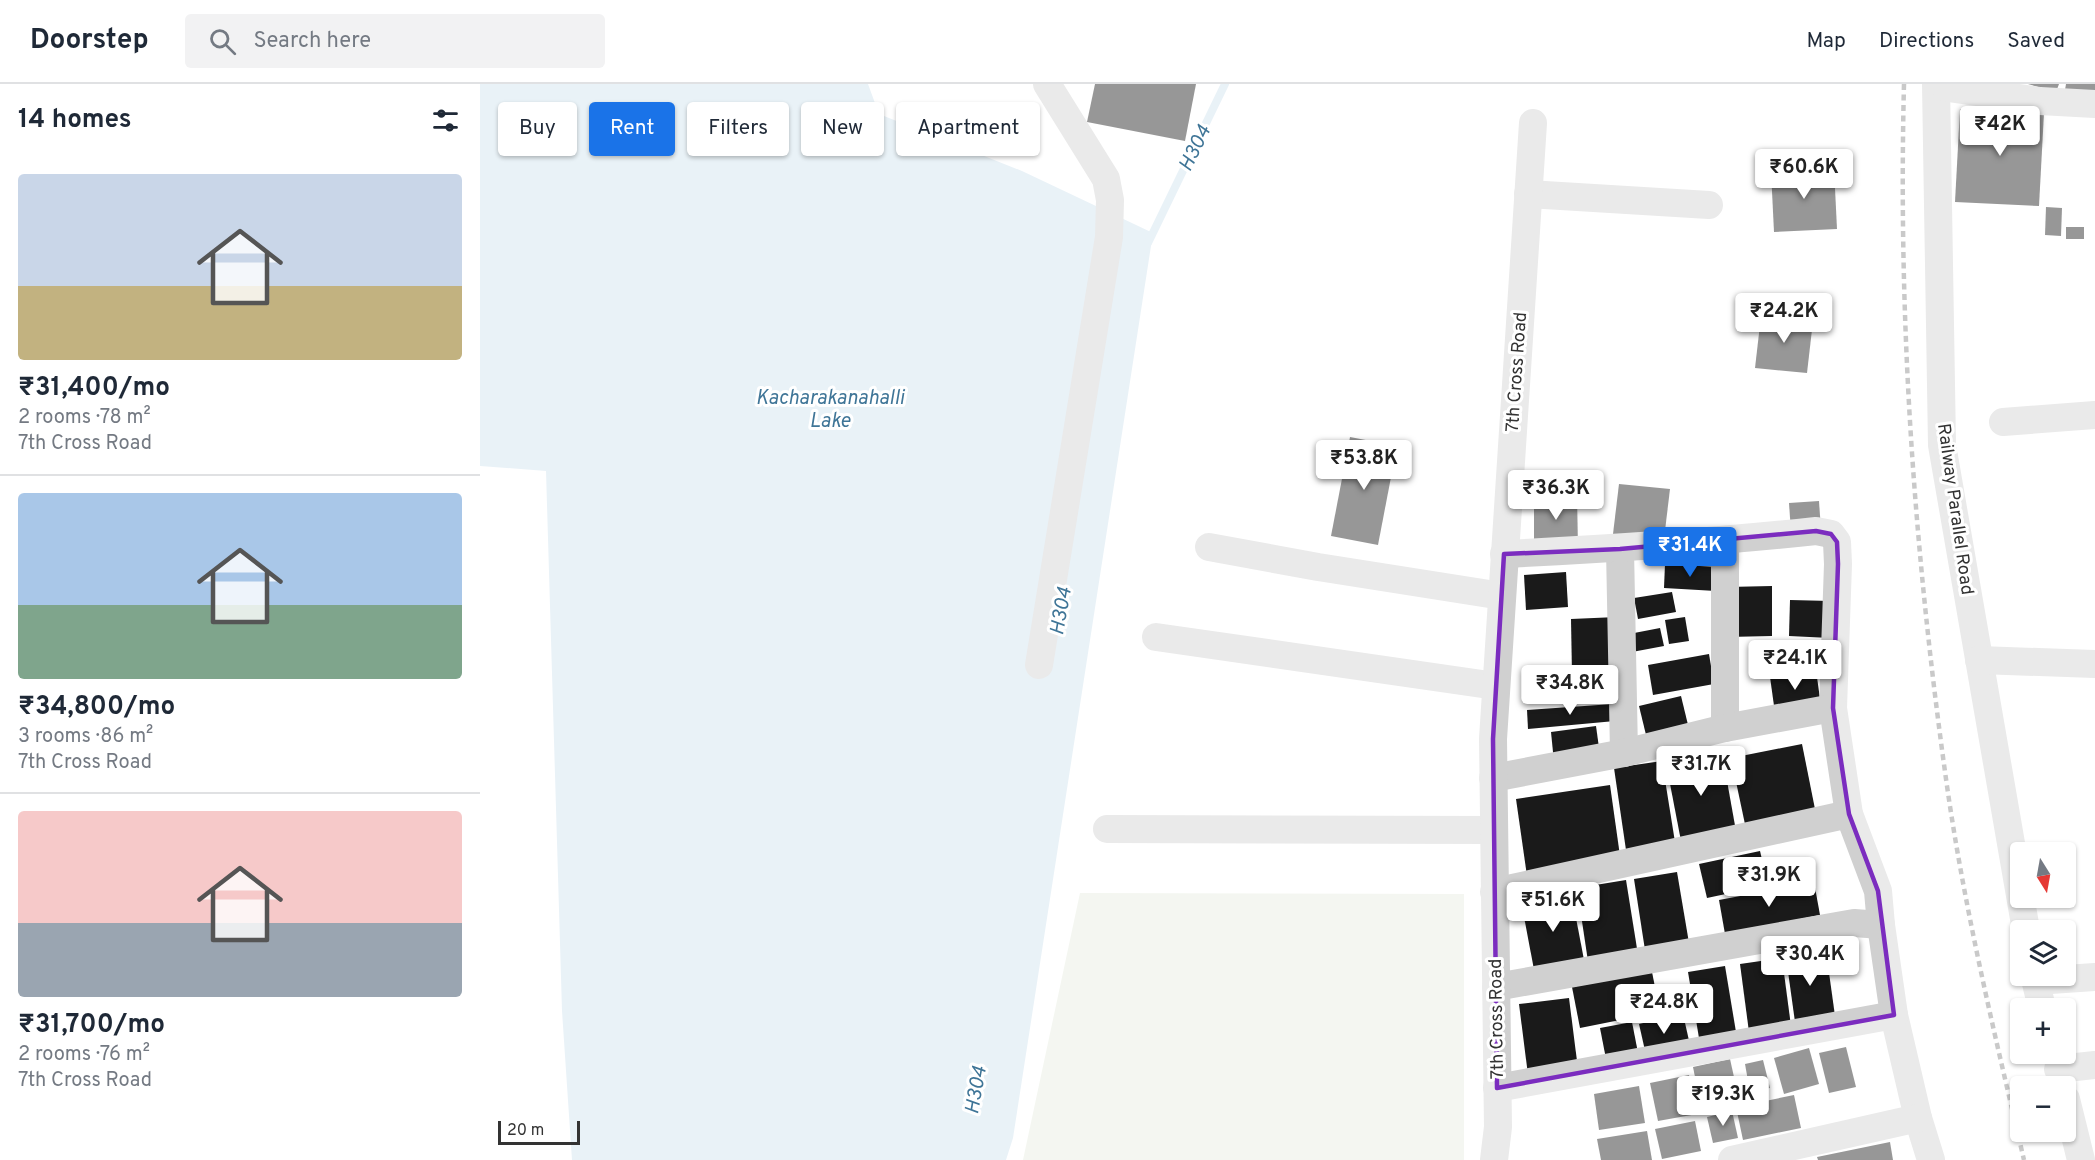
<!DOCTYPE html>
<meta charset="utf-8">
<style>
:root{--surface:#fff;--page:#f2f2f3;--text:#1f2937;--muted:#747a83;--line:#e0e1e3;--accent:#1a73e8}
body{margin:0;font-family:Overpass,sans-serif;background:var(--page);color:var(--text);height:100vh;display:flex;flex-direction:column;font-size:22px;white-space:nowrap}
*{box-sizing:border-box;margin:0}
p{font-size:20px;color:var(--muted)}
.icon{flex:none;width:33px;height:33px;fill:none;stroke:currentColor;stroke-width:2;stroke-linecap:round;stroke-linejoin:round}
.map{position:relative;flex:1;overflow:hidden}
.details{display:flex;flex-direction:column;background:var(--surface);width:480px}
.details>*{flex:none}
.guide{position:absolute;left:18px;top:18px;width:570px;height:54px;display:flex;gap:12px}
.needle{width:39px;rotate:169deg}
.tools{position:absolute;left:1530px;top:758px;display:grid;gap:12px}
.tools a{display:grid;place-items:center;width:66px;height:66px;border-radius:6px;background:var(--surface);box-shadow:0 2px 4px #0004;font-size:30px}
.scale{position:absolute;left:18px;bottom:15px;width:82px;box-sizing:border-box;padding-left:6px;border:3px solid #333;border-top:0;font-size:16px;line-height:21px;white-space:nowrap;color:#333;-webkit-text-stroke:4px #fff;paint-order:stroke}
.price{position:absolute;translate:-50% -51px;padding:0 14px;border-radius:6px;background:#fff;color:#222;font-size:20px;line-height:39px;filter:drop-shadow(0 2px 3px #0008)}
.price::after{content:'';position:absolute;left:50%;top:36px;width:18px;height:14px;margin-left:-9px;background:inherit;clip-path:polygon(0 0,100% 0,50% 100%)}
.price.current{background:var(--accent);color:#fff}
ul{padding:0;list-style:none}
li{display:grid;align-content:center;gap:12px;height:318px;padding:0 18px}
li+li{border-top:2px solid var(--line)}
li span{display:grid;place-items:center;height:186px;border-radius:6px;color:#555}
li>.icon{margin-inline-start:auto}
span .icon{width:108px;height:108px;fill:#fffc;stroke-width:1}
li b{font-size:26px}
h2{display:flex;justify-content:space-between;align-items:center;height:72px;padding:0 18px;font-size:26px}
.chip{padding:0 21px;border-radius:6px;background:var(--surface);box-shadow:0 2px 4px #0004;font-size:21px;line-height:54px}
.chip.current{background:var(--accent);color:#fff}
header{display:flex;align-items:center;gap:36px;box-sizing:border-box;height:84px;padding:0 30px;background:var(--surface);border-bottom:2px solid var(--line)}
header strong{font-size:28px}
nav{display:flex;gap:33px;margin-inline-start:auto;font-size:21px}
.search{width:420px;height:54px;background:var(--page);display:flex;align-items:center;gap:15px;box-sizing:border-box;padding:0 21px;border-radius:6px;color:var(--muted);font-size:22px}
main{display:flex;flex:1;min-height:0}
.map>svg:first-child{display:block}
.green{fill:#e6ecdf}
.water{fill:#cfe2ee}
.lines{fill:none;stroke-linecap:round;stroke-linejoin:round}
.stream{stroke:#cfe2ee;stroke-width:8}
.building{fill:#1a1a1a}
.minor{stroke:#d0d0d0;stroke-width:28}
.rail{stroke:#888;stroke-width:4.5;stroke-dasharray:6 4.5;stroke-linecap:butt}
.marked{fill:none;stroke:#7b2cbf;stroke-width:4.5;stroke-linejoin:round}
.labels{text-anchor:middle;stroke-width:6;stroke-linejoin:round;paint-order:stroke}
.street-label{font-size:18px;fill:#333;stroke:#fff}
.water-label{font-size:20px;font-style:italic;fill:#3f7597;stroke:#fff}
</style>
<header>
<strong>Doorstep</strong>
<div class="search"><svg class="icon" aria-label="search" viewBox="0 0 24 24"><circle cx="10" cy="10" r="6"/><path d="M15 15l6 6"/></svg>Search here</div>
<nav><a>Map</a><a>Directions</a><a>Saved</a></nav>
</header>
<main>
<section class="details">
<h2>14 homes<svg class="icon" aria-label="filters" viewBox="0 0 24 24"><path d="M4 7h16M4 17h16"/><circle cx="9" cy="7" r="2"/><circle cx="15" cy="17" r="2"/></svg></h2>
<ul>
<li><span style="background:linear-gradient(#c9d6e8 60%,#c2b280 0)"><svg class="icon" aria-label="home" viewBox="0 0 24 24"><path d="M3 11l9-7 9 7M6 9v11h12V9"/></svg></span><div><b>₹31,400/mo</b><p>2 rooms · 78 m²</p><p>7th Cross Road</p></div></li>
<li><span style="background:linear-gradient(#a9c7e8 60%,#7fa58c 0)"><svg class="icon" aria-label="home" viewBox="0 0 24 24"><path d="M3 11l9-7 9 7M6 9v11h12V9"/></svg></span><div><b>₹34,800/mo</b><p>3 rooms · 86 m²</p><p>7th Cross Road</p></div></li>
<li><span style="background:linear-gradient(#f6c9c9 60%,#9aa5b1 0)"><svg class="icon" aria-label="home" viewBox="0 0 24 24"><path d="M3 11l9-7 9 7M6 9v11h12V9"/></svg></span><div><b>₹31,700/mo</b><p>2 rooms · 76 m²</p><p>7th Cross Road</p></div></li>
</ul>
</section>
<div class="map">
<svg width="1615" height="1076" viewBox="0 0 1615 1076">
<rect width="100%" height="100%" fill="#fff"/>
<path class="green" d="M 600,809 L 984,810 L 984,1076 L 543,1076 Z"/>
<path class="water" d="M 0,0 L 388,0 L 399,30 L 542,87 L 673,149 L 533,1054 L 526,1076 L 92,1076 L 82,927 L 66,387 L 0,382 Z"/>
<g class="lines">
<path class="stream" d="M 668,159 L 745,0"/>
</g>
<g class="building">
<path d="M 615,0 L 716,0 L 705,57 L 607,38 Z"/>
<path d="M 1548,0 L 1579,0 L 1576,8 Z"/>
<path d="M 1586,0 L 1615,0 L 1615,16 L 1584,12 Z"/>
<path d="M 1480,25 L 1564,29 L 1559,122 L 1475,118 Z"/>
<path d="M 1354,84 L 1357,145 L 1294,148 L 1291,87 Z"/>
<path d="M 1566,123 L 1582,124 L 1581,152 L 1565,151 Z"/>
<rect x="1586" y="143" width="18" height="12"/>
<path d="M 1281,232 L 1333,237 L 1327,289 L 1275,284 Z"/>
<path d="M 870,353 L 917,362 L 898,461 L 851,452 Z"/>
<path d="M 1139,400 L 1190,405 L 1184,455 L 1133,450 Z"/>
<path d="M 1054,410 L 1097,410 L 1098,464 L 1054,464 Z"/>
<path d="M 1339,417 L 1341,446 L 1311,448 L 1309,419 Z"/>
<path d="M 1185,480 L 1237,483 L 1236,507 L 1184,504 Z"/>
<path d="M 1086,488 L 1088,523 L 1046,526 L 1044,491 Z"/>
<path d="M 1292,502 L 1292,552 L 1247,553 L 1247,503 Z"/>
<path d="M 1192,508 L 1196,528 L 1158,535 L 1154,514 Z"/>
<path d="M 1310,516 L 1351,517 L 1350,554 L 1309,552 Z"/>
<path d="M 1137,533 L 1139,589 L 1092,591 L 1091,535 Z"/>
<path d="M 1205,533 L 1209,557 L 1189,560 L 1185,536 Z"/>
<path d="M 1180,544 L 1184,562 L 1152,568 L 1149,550 Z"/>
<path d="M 1229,570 L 1234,600 L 1173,611 L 1168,581 Z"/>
<path d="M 1336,586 L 1341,622 L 1295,629 L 1290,593 Z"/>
<path d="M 1201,612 L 1209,645 L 1167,655 L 1159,622 Z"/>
<path d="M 1133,620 L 1135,637 L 1048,645 L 1047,626 Z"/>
<path d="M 1116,642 L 1120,671 L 1074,678 L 1071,648 Z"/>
<path d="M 1322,660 L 1336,730 L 1266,745 L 1251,674 Z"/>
<path d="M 1242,669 L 1256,747 L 1201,757 L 1186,679 Z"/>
<path d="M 1182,677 L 1195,758 L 1146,766 L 1134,684 Z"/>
<path d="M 1130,701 L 1141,779 L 1047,792 L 1036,715 Z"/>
<path d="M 1280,767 L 1288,801 L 1227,814 L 1219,780 Z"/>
<path d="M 1197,788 L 1209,859 L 1165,866 L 1154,795 Z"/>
<path d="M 1146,796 L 1159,877 L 1109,884 L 1097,804 Z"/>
<path d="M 1334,798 L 1340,831 L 1245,850 L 1239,816 Z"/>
<path d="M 1091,808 L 1105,881 L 1055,891 L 1041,817 Z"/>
<path d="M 1345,860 L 1356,939 L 1316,945 L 1305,866 Z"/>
<path d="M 1302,874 L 1311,942 L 1269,948 L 1260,880 Z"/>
<path d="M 1245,882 L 1256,948 L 1219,954 L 1208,888 Z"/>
<path d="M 1172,888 L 1180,928 L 1100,944 L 1092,903 Z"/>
<path d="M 1089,914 L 1098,985 L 1048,991 L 1039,920 Z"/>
<path d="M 1203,930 L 1210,961 L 1166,971 L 1159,940 Z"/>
<path d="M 1152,938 L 1159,974 L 1127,980 L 1120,944 Z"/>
<path d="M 1366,963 L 1376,1003 L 1349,1009 L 1339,969 Z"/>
<path d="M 1329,964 L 1339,1000 L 1304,1010 L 1294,974 Z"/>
<path d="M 1250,975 L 1260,1020 L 1222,1028 L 1213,983 Z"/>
<path d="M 1283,976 L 1290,1004 L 1270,1008 L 1265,980 Z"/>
<path d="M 1209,991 L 1217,1030 L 1178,1037 L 1170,999 Z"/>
<path d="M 1159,1002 L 1165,1039 L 1119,1046 L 1114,1010 Z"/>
<path d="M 1314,1011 L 1321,1044 L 1263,1056 L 1256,1023 Z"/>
<path d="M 1252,1027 L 1258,1054 L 1233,1059 L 1227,1033 Z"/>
<path d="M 1215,1037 L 1221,1067 L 1182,1075 L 1175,1045 Z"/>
<path d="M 1167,1047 L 1172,1076 L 1121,1076 L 1117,1055 Z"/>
<path d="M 1410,1058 L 1413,1076 L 1338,1076 L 1337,1073 Z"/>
</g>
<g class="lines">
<g class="minor">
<path d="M 1456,0 L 1462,361 L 1546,846"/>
<path d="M 1462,0 L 1468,4 L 1560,17 L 1615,20"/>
<path d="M 1048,110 L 1229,121"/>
<path d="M 1523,338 L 1615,331"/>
<path d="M 1245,457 L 1245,644"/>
<path d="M 729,463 L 838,483 L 1022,512"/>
<path d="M 1140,465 L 1144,669"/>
<path d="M 1024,470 C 1128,465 1232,458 1336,447 L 1351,450 L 1357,458 L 1358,480 L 1353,624 L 1369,730 L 1398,807 L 1401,841 L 1414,931 L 1438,1034 L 1451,1076"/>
<path d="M 676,553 L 1016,602"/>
<path d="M 1499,576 L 1615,580"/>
<path d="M 559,581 L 629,153 L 630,116 L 626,95 L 567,0"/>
<path d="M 1013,694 L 1144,669 L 1245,644 L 1353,624"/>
<path d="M 627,745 L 1013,746"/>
<path d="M 1014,808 L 1369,730"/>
<path d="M 1554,891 L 1562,924"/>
<path d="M 1556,897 L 1615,893"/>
<path d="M 1016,903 L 1374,839 L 1401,841"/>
<path d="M 1578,985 L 1615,981"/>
<path d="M 1017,1004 L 1414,931"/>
<path d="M 1586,1015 L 1601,1076"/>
<path d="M 1014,1076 L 1018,1043 L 1013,655 L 1053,39"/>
<path d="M 1252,1076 L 1438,1034"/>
</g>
<path class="rail" d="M 1424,0 C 1418,236 1434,468 1467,702 C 1485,828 1515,952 1544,1076"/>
</g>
<path d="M0 0H1615V1076H0ZM 1336,447 L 1351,450 L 1357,458 L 1358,480 L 1353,624 L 1369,730 L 1398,807 L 1414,931 L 1017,1004 L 1013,655 L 1024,470 L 1140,465 Z" fill="#fff" fill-opacity=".55" fill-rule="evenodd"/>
<path class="marked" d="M 1336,447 L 1351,450 L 1357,458 L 1358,480 L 1353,624 L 1369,730 L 1398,807 L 1414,931 L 1017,1004 L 1013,655 L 1024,470 L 1140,465 Z"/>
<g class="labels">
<g class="street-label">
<text transform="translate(1036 288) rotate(-86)" y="6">7th Cross Road</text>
<text transform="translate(1476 425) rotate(82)" y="6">Railway Parallel Road</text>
<text transform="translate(1016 935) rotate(-91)" y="6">7th Cross Road</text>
</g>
<g class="water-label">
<text transform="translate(714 64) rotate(-64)" y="7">H304</text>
<text x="350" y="320">Kacharakanahalli<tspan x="350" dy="23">Lake</tspan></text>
<text transform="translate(580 527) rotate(-80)" y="7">H304</text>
<text transform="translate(495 1006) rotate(-80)" y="7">H304</text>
</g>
</g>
</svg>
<div class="tools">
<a><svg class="needle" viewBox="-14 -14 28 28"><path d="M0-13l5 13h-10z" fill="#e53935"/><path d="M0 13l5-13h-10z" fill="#747a83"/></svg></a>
<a><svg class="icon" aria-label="layers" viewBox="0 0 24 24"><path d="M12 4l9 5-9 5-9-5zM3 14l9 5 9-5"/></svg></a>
<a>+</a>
<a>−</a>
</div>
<div class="scale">20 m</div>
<b class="price" style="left:1520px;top:73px">₹42K</b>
<b class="price" style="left:1324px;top:116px">₹60.6K</b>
<b class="price" style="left:1304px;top:260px">₹24.2K</b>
<b class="price" style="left:884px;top:407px">₹53.8K</b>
<b class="price" style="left:1076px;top:437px">₹36.3K</b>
<b class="price current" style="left:1210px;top:494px">₹31.4K</b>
<b class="price" style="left:1315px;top:607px">₹24.1K</b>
<b class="price" style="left:1090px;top:632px">₹34.8K</b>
<b class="price" style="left:1221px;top:713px">₹31.7K</b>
<b class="price" style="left:1289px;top:824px">₹31.9K</b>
<b class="price" style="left:1073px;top:849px">₹51.6K</b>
<b class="price" style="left:1330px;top:903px">₹30.4K</b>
<b class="price" style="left:1184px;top:951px">₹24.8K</b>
<b class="price" style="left:1243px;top:1043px">₹19.3K</b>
<div class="guide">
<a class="chip">Buy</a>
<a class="chip current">Rent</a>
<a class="chip">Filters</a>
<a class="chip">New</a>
<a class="chip">Apartment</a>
</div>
</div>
</main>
